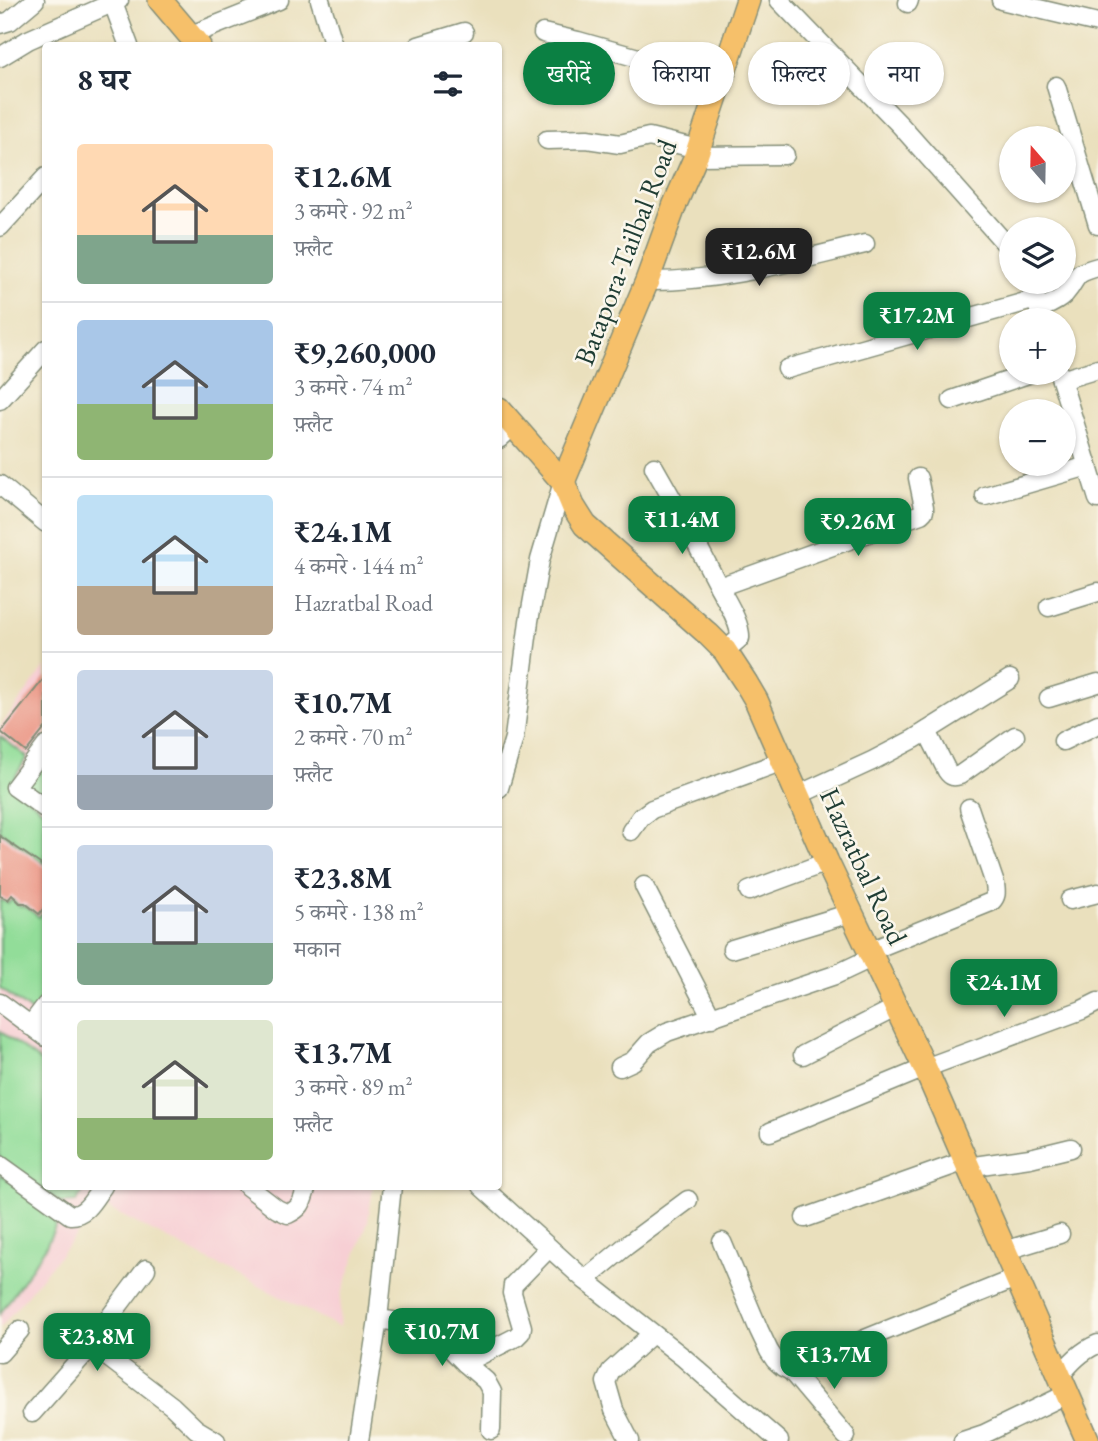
<!DOCTYPE html>
<html lang="hi">
<meta charset="utf-8">
<style>
:root{--surface:#fff;--page:#f6f6f7;--text:#1f2937;--muted:#747a83;--line:#e0e1e3;--accent:#0b8043}
body{margin:0;font-family:"EB Garamond","Noto Serif Devanagari",serif;background:var(--page);color:var(--text);height:100vh;display:flex;flex-direction:column;font-size:26px;white-space:nowrap}
*{box-sizing:border-box;margin:0}
p{font-size:23px;color:var(--muted)}
.icon{flex:none;width:38px;height:38px;fill:none;stroke:currentColor;stroke-width:2;stroke-linecap:round;stroke-linejoin:round}
.map{position:relative;flex:1;overflow:hidden}
.side{position:absolute;left:42px;top:42px;width:460px;height:1148px;display:flex;flex-direction:column;background:var(--surface);border-radius:7px;box-shadow:0 2px 5px #0004}
.side>*{flex:none}
.guide{position:absolute;left:523px;top:42px;width:469px;height:63px;display:flex;gap:14px}
.needle{width:46px;rotate:340deg}
.buttons{position:absolute;left:999px;top:126px;display:grid;gap:14px}
.buttons a{display:grid;place-items:center;width:77px;height:77px;border-radius:50%;background:var(--surface);box-shadow:0 2px 5px #0004;font-size:35px}
.price{position:absolute;translate:-50% -60px;padding:0 16px;border-radius:14px;background:var(--accent);color:#fff;font-size:23px;line-height:46px;filter:drop-shadow(0 2px 4px #0008)}
.price::after{content:'';position:absolute;left:50%;top:42px;width:21px;height:16px;margin-left:-10px;background:inherit;clip-path:polygon(0 0,100% 0,50% 100%)}
.price.current{background:#222;color:#fff}
ul{padding:0;list-style:none}
li{display:flex;align-items:center;gap:21px;height:175px;padding:0 35px}
li+li{border-top:2px solid var(--line)}
li span{display:grid;place-items:center;flex:none;width:196px;height:140px;border-radius:7px;color:#555}
li>.icon{margin-inline-start:auto}
span .icon{width:84px;height:84px;fill:#fffc;stroke-width:1}
li b{font-size:30px}
h2{display:flex;justify-content:space-between;align-items:center;height:84px;padding:0 35px;font-size:30px}
.chip{padding:0 24px;border-radius:32px;background:var(--surface);box-shadow:0 2px 5px #0004;font-size:24px;line-height:63px}
.chip.current{background:var(--accent);color:#fff}
.map>svg:first-child{display:block}
.built{fill:#f7cfd4}
.green{fill:#92dd99;stroke:#588d66;stroke-width:2}
.building{fill:#eb9887}
.lines{fill:none;stroke-linecap:round;stroke-linejoin:round}
.minor-casing{stroke:#848e78;stroke-width:21}
.major-casing{stroke:#848e78;stroke-width:26}
.minor{stroke:#fff;stroke-width:18}
.major{stroke:#f6c06b;stroke-width:23}
.labels{text-anchor:middle;stroke-width:5;stroke-linejoin:round;paint-order:stroke}
.street-label{font-size:28px;fill:#1f3d34;stroke:#fbf7ec}
</style>
<div class="map">
<svg width="1098" height="1441" viewBox="0 0 1098 1441">
<rect width="100%" height="100%" fill="#fbf7ec"/>
<filter id="ink" filterUnits="userSpaceOnUse"><feTurbulence type="fractalNoise" baseFrequency=".0143" numOctaves="2"/><feDisplacementMap in="SourceGraphic" scale="14" xChannelSelector="R" yChannelSelector="G"/><feConvolveMatrix kernelMatrix="1 2 1 2 8 2 1 2 1" color-interpolation-filters="sRGB"/></filter>
<filter id="wash" filterUnits="userSpaceOnUse"><feTurbulence type="fractalNoise" baseFrequency=".00686" numOctaves="4" result="noise"/><feDisplacementMap in="SourceGraphic" scale="28" xChannelSelector="R" yChannelSelector="G"/><feGaussianBlur stdDeviation="1.57" result="paint"/><feColorMatrix in="noise" values="0 0 0 0 0 0 0 0 0 0 0 0 0 0 0 0 0 1.4 0 .05"/><feComposite in="paint" operator="in"/></filter>
<g filter="url(#wash)">
<rect width="100%" height="100%" fill="#eae0bd"/>
<path class="built" d="M 45,667 L 46,1186 L 373,1187 L 368,1222 L 341,1295 L 339,1327 L 101,1205 L 0,1328 L 0,727 Z"/>
<g class="green">
<path d="M 0,736 L 27,757 L 11,784 L 45,812 L 45,864 L 0,831 Z"/>
<path d="M 45,757 L 45,799 L 25,784 Z"/>
<path d="M 1,900 L 8,903 L 12,900 L 20,906 L 26,907 L 39,917 L 45,909 L 45,995 L 33,1013 L 0,988 L 0,901 Z"/>
<path d="M 0,1031 L 45,1065 L 46,1186 L 87,1187 L 76,1202 L 61,1203 L 0,1158 Z"/>
<path d="M 0,1174 L 53,1213 L 56,1225 L 45,1248 L 0,1314 Z"/>
</g>
<g id="blocks">
<g class="building">
<path d="M 46,676 L 46,727 L 26,752 L 1,732 Z"/>
<path d="M 0,836 L 46,868 L 46,905 L 39,914 L 25,903 L 20,903 L 12,895 L 8,900 L 0,896 Z"/>
</g>
</g>
</g>
<g filter="url(#ink)">
<use href="#blocks" fill-opacity="0" stroke="#848e78" stroke-width="2"/>
<g class="lines">
<defs>
<g id="minor">
<path d="M 320,0 L 334,46"/>
<path d="M 779,0 L 901,126 L 1012,251"/>
<path d="M 1001,0 L 1098,23"/>
<path d="M 113,3 L 129,46"/>
<path d="M 908,3 L 909,0"/>
<path d="M 0,24 L 10,21 L 35,0"/>
<path d="M 543,33 L 578,41 L 720,81"/>
<path d="M 191,35 L 279,0"/>
<path d="M 418,46 L 464,32"/>
<path d="M 0,57 L 28,40 L 119,0"/>
<path d="M 1056,86 L 1098,225"/>
<path d="M 547,140 L 587,139 L 620,144 L 649,137 L 698,149"/>
<path d="M 696,156 L 785,155"/>
<path d="M 0,227 L 46,177"/>
<path d="M 647,281 C 722,282 793,261 865,244"/>
<path d="M 1031,282 L 1039,310"/>
<path d="M 1039,309 C 1048,305 1057,302 1064,295 C 1081,276 1069,275 1098,267"/>
<path d="M 787,369 L 1036,299"/>
<path d="M 1059,373 L 1098,499"/>
<path d="M 1061,380 L 1098,369"/>
<path d="M 0,400 L 46,349"/>
<path d="M 952,400 L 1031,373"/>
<path d="M 499,439 L 513,426"/>
<path d="M 654,467 C 676,505 697,544 717,583 C 724,598 741,622 740,638 L 725,651"/>
<path d="M 0,485 L 46,523"/>
<path d="M 985,496 L 1088,466"/>
<path d="M 719,587 L 921,514 L 924,511 L 924,507 L 918,478"/>
<path d="M 1049,607 L 1098,592"/>
<path d="M 1049,698 L 1098,683"/>
<path d="M 927,731 L 947,771 C 951,777 954,777 960,775 L 1015,736"/>
<path d="M 1063,741 L 1098,724"/>
<path d="M 46,746 L 15,787 L 46,809"/>
<path d="M 499,788 L 514,738 L 529,621 L 540,560 L 563,482"/>
<path d="M 798,795 L 872,761 L 914,739 L 1010,679"/>
<path d="M 631,831 L 641,817 L 652,809 L 783,761"/>
<path d="M 644,886 L 712,1018"/>
<path d="M 749,891 L 827,862"/>
<path d="M 1070,900 L 1098,893"/>
<path d="M 732,949 L 851,913"/>
<path d="M 870,951 L 991,902 C 997,896 996,892 995,884 L 969,808"/>
<path d="M 0,1003 L 46,1037"/>
<path d="M 30,1026 L 46,1005"/>
<path d="M 803,1055 L 897,1007"/>
<path d="M 620,1067 L 633,1061 L 649,1043 L 667,1032 L 835,975 L 873,957"/>
<path d="M 770,1132 L 925,1068 L 1082,1010 L 1098,1002"/>
<path d="M 0,1165 L 70,1215 C 86,1216 94,1198 103,1186"/>
<path d="M 967,1167 L 1030,1158 L 1071,1148"/>
<path d="M 247,1186 L 277,1209 L 288,1214 C 303,1207 302,1201 307,1186"/>
<path d="M 481,1186 L 585,1280 L 684,1358 L 779,1441"/>
<path d="M 805,1218 L 965,1161"/>
<path d="M 722,1242 L 759,1330 L 769,1351 L 775,1360 L 783,1367 L 791,1371 L 801,1370 L 865,1339 L 1016,1278"/>
<path d="M 1004,1251 L 1060,1234"/>
<path d="M 146,1269 L 94,1338 L 94,1343 L 97,1349 L 172,1406 L 196,1429 L 216,1441"/>
<path d="M 585,1280 L 626,1246 L 688,1200"/>
<path d="M 378,1319 L 412,1324 L 430,1332 L 443,1341 L 465,1363 L 486,1381 L 492,1392 L 491,1430"/>
<path d="M 0,1353 L 20,1330"/>
<path d="M 465,1363 L 516,1337 L 521,1332 L 522,1327 L 512,1293 L 513,1285 L 549,1248"/>
<path d="M 791,1371 L 846,1436"/>
<path d="M 1059,1377 C 1070,1363 1081,1351 1098,1344"/>
<path d="M 32,1413 L 94,1343"/>
<path d="M 359,1441 L 378,1319 L 392,1186"/>
<path d="M 630,1441 L 614,1410 L 606,1382 L 611,1371 L 652,1334"/>
<path d="M 963,1441 L 984,1434 L 1067,1394"/>
</g>
<g id="major">
<path d="M 160,0 L 199,46"/>
<path d="M 499,409 L 563,482 L 573,506 L 585,525 L 708,634 L 725,651 L 746,683 L 756,700 L 827,862 L 925,1068 L 1088,1441"/>
<path d="M 563,482 L 647,281 L 675,204 L 696,156 L 748,0"/>
</g>
</defs>
<use href="#minor" class="minor-casing"/>
<use href="#major" class="major-casing"/>
<use href="#minor" class="minor"/>
<use href="#major" class="major"/>
</g>
</g>
<g class="labels">
<g class="street-label">
<text transform="translate(625 252) rotate(-69)" y="10">Batapora-Tailbal Road</text>
<text transform="translate(864 866) rotate(65)" y="10">Hazratbal Road</text>
</g>
</g>
</svg>
<div class="buttons">
<a><svg class="needle" viewBox="-14 -14 28 28"><path d="M0-13l5 13h-10z" fill="#e53935"/><path d="M0 13l5-13h-10z" fill="#747a83"/></svg></a>
<a><svg class="icon" aria-label="layers" viewBox="0 0 24 24"><path d="M12 4l9 5-9 5-9-5zM3 14l9 5 9-5"/></svg></a>
<a>+</a>
<a>−</a>
</div>
<b class="price current" style="left:759px;top:288px">₹12.6M</b>
<b class="price" style="left:917px;top:352px">₹17.2M</b>
<b class="price" style="left:682px;top:556px">₹11.4M</b>
<b class="price" style="left:858px;top:558px">₹9.26M</b>
<b class="price" style="left:1004px;top:1019px">₹24.1M</b>
<b class="price" style="left:442px;top:1368px">₹10.7M</b>
<b class="price" style="left:97px;top:1373px">₹23.8M</b>
<b class="price" style="left:834px;top:1391px">₹13.7M</b>
<div class="guide">
<a class="chip current">खरीदें</a>
<a class="chip">किराया</a>
<a class="chip">फ़िल्टर</a>
<a class="chip">नया</a>
</div>
<section class="side">
<h2>8 घर<svg class="icon" aria-label="filters" viewBox="0 0 24 24"><path d="M4 7h16M4 17h16"/><circle cx="9" cy="7" r="2"/><circle cx="15" cy="17" r="2"/></svg></h2>
<ul>
<li><span style="background:linear-gradient(#ffd9b3 65%,#7fa58c 0)"><svg class="icon" aria-label="home" viewBox="0 0 24 24"><path d="M3 11l9-7 9 7M6 9v11h12V9"/></svg></span><div><b>₹12.6M</b><p>3 कमरे · 92 m²</p><p>फ़्लैट</p></div></li>
<li><span style="background:linear-gradient(#a9c7e8 60%,#8fb573 0)"><svg class="icon" aria-label="home" viewBox="0 0 24 24"><path d="M3 11l9-7 9 7M6 9v11h12V9"/></svg></span><div><b>₹9,260,000</b><p>3 कमरे · 74 m²</p><p>फ़्लैट</p></div></li>
<li><span style="background:linear-gradient(#bfe0f5 65%,#b9a48a 0)"><svg class="icon" aria-label="home" viewBox="0 0 24 24"><path d="M3 11l9-7 9 7M6 9v11h12V9"/></svg></span><div><b>₹24.1M</b><p>4 कमरे · 144 m²</p><p>Hazratbal Road</p></div></li>
<li><span style="background:linear-gradient(#c9d6e8 75%,#9aa5b1 0)"><svg class="icon" aria-label="home" viewBox="0 0 24 24"><path d="M3 11l9-7 9 7M6 9v11h12V9"/></svg></span><div><b>₹10.7M</b><p>2 कमरे · 70 m²</p><p>फ़्लैट</p></div></li>
<li><span style="background:linear-gradient(#c9d6e8 70%,#7fa58c 0)"><svg class="icon" aria-label="home" viewBox="0 0 24 24"><path d="M3 11l9-7 9 7M6 9v11h12V9"/></svg></span><div><b>₹23.8M</b><p>5 कमरे · 138 m²</p><p>मकान</p></div></li>
<li><span style="background:linear-gradient(#dfe7d0 70%,#8fb573 0)"><svg class="icon" aria-label="home" viewBox="0 0 24 24"><path d="M3 11l9-7 9 7M6 9v11h12V9"/></svg></span><div><b>₹13.7M</b><p>3 कमरे · 89 m²</p><p>फ़्लैट</p></div></li>
</ul>
</section>
</div>
